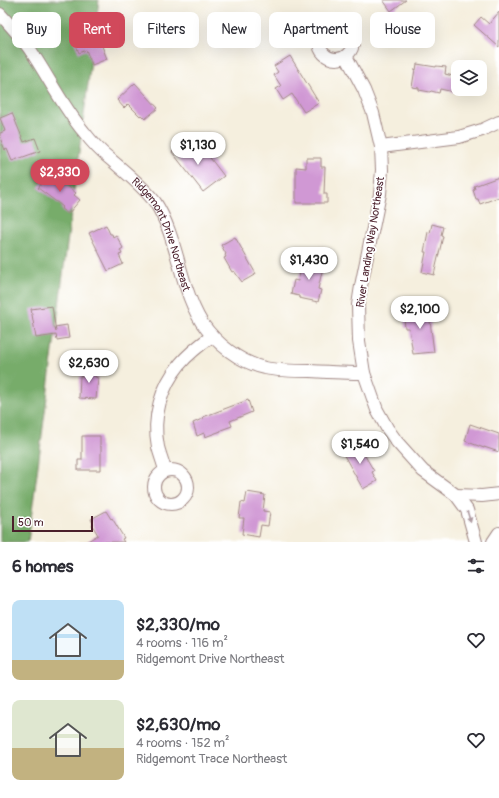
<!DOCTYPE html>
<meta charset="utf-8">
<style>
:root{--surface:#fff;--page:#f7f7f7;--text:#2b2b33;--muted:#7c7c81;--accent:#d1495b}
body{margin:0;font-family:Pangolin,sans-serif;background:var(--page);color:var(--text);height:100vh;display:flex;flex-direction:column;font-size:15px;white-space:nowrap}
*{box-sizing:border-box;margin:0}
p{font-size:13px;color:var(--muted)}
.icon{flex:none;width:22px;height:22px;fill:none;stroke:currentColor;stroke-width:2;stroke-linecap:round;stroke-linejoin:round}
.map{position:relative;height:542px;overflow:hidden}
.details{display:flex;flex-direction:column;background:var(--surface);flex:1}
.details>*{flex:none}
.top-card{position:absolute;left:12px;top:12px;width:475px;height:36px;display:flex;gap:8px}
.tools{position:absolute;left:451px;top:60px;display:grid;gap:8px}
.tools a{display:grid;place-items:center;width:36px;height:36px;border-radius:8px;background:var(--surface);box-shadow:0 4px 16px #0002;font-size:20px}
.scale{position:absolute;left:12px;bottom:10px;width:81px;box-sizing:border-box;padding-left:4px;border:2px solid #4a1f2b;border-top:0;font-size:11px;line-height:14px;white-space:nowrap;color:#4a1f2b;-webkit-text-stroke:3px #fff;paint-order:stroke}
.price{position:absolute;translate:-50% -34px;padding:0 9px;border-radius:14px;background:#fff;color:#222;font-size:13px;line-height:26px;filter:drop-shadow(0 1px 2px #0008)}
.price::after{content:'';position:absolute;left:50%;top:24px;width:12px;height:9px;margin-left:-6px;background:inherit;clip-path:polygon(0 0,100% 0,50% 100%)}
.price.active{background:var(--accent);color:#fff}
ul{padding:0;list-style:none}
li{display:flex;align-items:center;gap:12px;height:100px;padding:0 12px}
li span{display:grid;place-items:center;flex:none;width:112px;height:80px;border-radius:8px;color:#555}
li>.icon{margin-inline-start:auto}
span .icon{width:48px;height:48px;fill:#fffc;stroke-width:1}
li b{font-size:17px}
h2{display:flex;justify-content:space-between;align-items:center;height:48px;padding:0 12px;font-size:17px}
.pill{padding:0 14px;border-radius:8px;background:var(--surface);box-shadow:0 4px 16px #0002;font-size:14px;line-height:36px}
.pill.active{background:var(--accent);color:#fff}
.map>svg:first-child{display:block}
.forest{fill:#77ac6a;stroke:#60664a}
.building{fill:#d098d4}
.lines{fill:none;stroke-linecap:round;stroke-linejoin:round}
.minor-casing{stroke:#a08784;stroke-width:14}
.minor{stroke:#fff;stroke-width:12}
.oneway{fill:#ae9aa0}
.labels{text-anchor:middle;stroke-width:3.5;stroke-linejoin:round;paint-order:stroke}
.street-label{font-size:11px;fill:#4a1f2b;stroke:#fff}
</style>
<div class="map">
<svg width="499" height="542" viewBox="0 0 499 542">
<rect width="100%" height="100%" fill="#fff"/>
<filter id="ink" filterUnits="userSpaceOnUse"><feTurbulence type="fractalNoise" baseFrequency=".025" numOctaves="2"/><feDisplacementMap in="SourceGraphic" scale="8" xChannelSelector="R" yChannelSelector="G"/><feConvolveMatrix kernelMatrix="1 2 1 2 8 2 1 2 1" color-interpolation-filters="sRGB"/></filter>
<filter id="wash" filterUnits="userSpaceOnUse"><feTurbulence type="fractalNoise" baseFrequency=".012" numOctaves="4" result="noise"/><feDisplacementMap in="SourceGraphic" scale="16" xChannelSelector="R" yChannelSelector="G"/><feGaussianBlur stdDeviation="0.9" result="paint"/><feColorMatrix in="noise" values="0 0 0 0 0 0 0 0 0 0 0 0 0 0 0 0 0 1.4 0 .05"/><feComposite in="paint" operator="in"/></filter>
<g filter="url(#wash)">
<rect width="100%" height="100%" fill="#f5efde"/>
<path class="forest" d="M 0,0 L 99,0 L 28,542 L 0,542 Z"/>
<g id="blocks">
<g class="building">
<path d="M 383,0 L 406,0 L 391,11 Z"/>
<path d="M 499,12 L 499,47 L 474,25 L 481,17 L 489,24 Z"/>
<path d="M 92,20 L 107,59 L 92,65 L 86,50 L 79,53 L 73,39 L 80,36 L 76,26 Z"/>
<path d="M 290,56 L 319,103 L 304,112 L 292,94 L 283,100 L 276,89 L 281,86 L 274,75 L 278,72 L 274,66 Z"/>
<path d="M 417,64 L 436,67 L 436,66 L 446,67 L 445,74 L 457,77 L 454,92 L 440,89 L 439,93 L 431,91 L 430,92 L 419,90 L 419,88 L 412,87 L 415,69 L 416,70 Z"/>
<path d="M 135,83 L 158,108 L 145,119 L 141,115 L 140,116 L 128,104 L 124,108 L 117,100 Z"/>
<path d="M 12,113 L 24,142 L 35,138 L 40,151 L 12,161 L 7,149 L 5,150 L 0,138 L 0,133 L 5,131 L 0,118 Z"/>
<path d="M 188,139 L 199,154 L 204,150 L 224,176 L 203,192 L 172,152 Z"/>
<path d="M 306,158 L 321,158 L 321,167 L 325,167 L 324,194 L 327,194 L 327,203 L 296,203 L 296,167 L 306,168 Z"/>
<path d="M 49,174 L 58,181 L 59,179 L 76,193 L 74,195 L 80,200 L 68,214 L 61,209 L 63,207 L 38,188 Z"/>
<path d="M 499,177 L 499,197 L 480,204 L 478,199 L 476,199 L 473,190 L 475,189 L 474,186 Z"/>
<path d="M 432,224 L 443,227 L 441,235 L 443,236 L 434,275 L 422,272 L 426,252 L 424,252 L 428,232 L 430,233 Z"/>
<path d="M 106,225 L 110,234 L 112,234 L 113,237 L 116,235 L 123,248 L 120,250 L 122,254 L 119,255 L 123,264 L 108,271 L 89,233 Z"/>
<path d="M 235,237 L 256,274 L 242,282 L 234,271 L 232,272 L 224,258 L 226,257 L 225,255 L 226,254 L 221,245 Z"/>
<path d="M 303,259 L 309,261 L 309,260 L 324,263 L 318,289 L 321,290 L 318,302 L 299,298 L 299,296 L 291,294 L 294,280 L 298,281 Z"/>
<path d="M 428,305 L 434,352 L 413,354 L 409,328 L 405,328 L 404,318 L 409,317 L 408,308 Z"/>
<path d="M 52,306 L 56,332 L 55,327 L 67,325 L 69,338 L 57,340 L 56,335 L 36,338 L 31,309 Z"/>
<path d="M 86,367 L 96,367 L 95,377 L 98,378 L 96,399 L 79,398 L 80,376 L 85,376 Z"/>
<path d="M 248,400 L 252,412 L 230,421 L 232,426 L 221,430 L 221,431 L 205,437 L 204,433 L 197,436 L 193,423 L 204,418 L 203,417 Z"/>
<path d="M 470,424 L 499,434 L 499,452 L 484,447 L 484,448 L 465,441 Z"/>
<path d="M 82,436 L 100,436 L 100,446 L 101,446 L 101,470 L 78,470 L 78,460 L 82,460 Z"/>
<path d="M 355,442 L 360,450 L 361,449 L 374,471 L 372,472 L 377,481 L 363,489 L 341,450 Z"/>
<path d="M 247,492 L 265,495 L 263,511 L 270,512 L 268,526 L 261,525 L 259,537 L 242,534 L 244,518 L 239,518 L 241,502 L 245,503 Z"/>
<path d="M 106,511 L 111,519 L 112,518 L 124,538 L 122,539 L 124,542 L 86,542 L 98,535 L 92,525 L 93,524 L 91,519 Z"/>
</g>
</g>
</g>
<g filter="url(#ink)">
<use href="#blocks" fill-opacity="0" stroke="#a08784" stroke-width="1"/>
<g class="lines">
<defs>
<g id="minor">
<path id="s1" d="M 0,14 C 11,26 22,38 31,51 C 49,78 63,107 84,132 C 91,141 100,151 109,158 C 125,172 142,185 155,202 C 171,226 177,260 186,287 C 190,299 195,312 202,323 C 217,344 239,362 265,368 C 280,371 295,371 310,371 C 328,372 346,373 364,373"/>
<circle cx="336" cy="42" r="17"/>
<path d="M 346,56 L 364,90 L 373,113 L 381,147 L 382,170 L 380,194 L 361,286 L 358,305 L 359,341 L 364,373 L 377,410 L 387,428 L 397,442 L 423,471 L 456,495 L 467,510 L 476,542"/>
<path d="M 381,147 L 459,137 L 482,130 L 499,122"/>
<circle cx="171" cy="487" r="17"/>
<path d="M 165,470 C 163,462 160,455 158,447 C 152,417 161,387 180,364 C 189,353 201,344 212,336"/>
<path d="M 456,495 L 482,496 L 499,494"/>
<path d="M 493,542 L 499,533"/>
</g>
</defs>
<use href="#minor" class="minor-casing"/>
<use href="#minor" class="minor"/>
</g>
<defs><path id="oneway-solid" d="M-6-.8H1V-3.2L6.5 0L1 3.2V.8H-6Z"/></defs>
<use class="oneway" href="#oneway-solid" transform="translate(469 517) rotate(73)"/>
</g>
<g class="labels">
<g class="street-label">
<text dy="4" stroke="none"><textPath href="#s1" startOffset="277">Ridgemont Drive Northeast</textPath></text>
<text transform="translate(370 242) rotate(-81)" y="4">River Landing Way Northeast</text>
</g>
</g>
</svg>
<div class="tools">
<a><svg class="icon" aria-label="layers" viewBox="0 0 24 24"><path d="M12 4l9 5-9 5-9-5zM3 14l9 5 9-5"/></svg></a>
</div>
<div class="scale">50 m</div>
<b class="price" style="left:198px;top:166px">$1,130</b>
<b class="price active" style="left:60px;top:193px">$2,330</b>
<b class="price" style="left:309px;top:281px">$1,430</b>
<b class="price" style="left:420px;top:330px">$2,100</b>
<b class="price" style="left:89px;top:384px">$2,630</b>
<b class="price" style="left:360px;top:465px">$1,540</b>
<div class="top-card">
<a class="pill">Buy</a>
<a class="pill active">Rent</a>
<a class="pill">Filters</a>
<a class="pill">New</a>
<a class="pill">Apartment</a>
<a class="pill">House</a>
</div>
</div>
<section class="details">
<h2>6 homes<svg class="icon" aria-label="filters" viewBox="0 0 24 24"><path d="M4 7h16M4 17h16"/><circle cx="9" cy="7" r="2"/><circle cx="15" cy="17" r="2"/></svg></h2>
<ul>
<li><span style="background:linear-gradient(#bfe0f5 75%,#c2b280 0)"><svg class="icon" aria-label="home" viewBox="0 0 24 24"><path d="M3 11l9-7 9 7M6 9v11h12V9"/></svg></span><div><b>$2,330/mo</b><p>4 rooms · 116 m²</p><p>Ridgemont Drive Northeast</p></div><svg class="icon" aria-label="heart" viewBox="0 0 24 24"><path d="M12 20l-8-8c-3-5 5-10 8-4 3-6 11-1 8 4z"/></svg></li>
<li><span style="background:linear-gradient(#dfe7d0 60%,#c2b280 0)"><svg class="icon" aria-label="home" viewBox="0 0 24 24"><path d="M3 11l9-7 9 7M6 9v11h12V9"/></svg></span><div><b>$2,630/mo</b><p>4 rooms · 152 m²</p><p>Ridgemont Trace Northeast</p></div><svg class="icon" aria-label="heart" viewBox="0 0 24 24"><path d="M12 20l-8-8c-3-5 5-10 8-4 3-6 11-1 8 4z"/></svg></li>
</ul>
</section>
